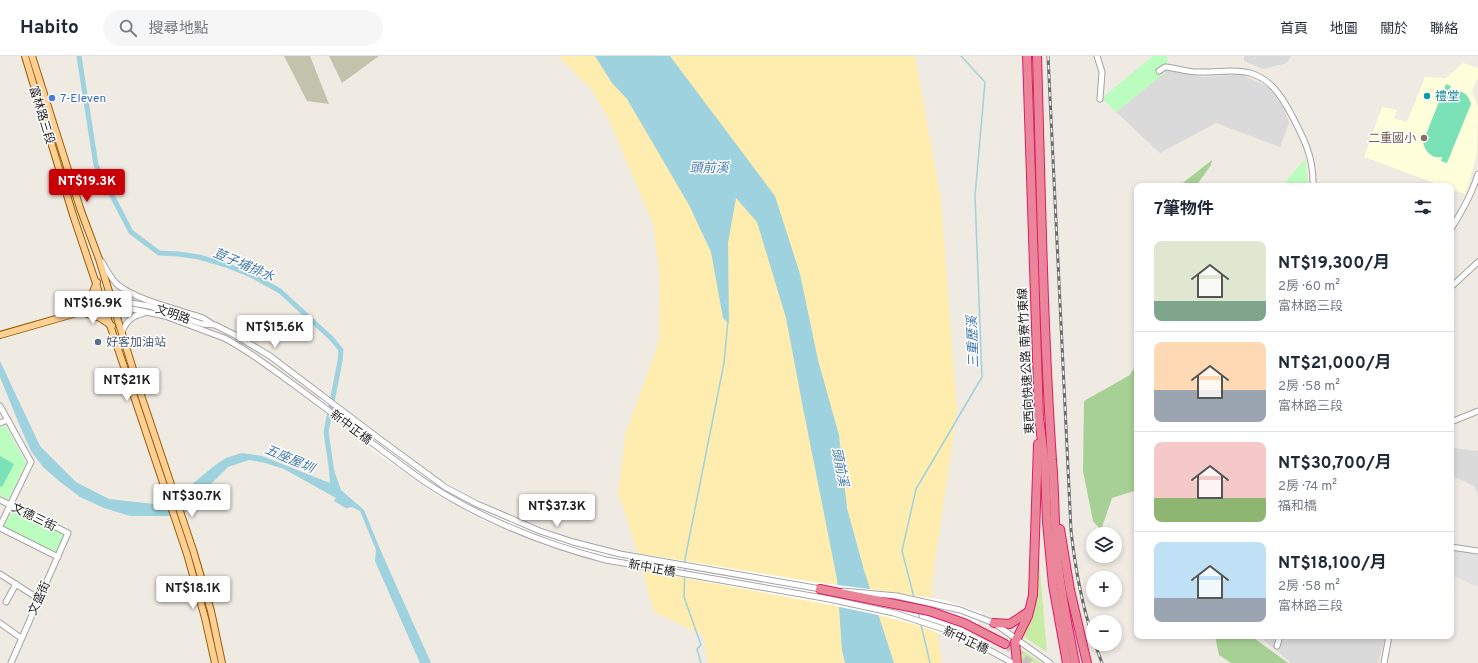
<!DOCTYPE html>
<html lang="zh-TW">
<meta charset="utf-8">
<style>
:root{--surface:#fff;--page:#f6f6f7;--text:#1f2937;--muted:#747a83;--line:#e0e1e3;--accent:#c90005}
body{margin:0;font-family:Overpass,"Noto Sans TC",sans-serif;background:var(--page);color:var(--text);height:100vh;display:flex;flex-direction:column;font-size:15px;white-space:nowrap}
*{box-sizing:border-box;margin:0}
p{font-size:13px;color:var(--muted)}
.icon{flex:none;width:22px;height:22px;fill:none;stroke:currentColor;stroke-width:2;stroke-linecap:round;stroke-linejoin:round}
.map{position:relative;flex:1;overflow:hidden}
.details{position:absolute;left:1134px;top:127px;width:320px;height:456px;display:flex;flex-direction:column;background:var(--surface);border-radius:8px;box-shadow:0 2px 6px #0003}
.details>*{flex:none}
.controls{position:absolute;left:1086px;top:471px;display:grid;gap:8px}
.controls a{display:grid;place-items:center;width:36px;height:36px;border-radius:50%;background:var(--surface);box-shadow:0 2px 6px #0003;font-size:20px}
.price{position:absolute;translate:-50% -34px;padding:0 9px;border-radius:4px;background:#fff;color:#222;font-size:13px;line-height:26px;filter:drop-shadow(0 1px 2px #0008)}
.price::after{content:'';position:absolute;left:50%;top:24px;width:12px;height:9px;margin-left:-6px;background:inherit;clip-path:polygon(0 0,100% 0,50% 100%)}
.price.active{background:var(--accent);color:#fff}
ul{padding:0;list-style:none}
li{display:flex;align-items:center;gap:12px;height:100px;padding:0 20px}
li+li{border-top:1px solid var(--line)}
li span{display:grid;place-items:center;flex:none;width:112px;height:80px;border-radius:8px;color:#555}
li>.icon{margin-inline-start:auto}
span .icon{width:48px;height:48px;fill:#fffc;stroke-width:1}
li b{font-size:17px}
h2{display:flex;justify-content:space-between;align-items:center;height:48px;padding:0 20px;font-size:17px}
header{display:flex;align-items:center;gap:24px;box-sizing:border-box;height:56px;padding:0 20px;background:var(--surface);border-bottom:1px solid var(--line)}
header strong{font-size:19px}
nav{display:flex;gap:22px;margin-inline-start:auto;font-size:14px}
.search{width:280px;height:36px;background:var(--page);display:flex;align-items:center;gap:10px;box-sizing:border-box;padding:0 14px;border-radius:22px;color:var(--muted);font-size:15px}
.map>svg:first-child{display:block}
.residential{fill:#dbdada}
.education{fill:#fffeda}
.construction{fill:#c3c3ad}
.grass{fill:#c9eca4}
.forest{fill:#a7d094}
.sand{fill:#ffedaf}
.park{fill:#bbfcbf}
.pitch{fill:#7be2b8}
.parking{fill:#e1e1e1}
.water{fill:#9fd2df}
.pier{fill:#fff}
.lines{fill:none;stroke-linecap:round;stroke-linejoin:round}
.stream{stroke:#9fd2df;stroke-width:1.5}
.canal{stroke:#9fd2df;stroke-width:5}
.highway-tunnel{stroke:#c5c1bb;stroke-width:8;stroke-dasharray:8 4;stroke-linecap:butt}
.minor-casing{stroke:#a4a4a4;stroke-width:7}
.major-casing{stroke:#956000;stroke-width:8}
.highway-casing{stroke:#e01b63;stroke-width:10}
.minor{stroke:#fff;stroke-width:5}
.major{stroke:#ffcf96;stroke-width:6}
.highway{stroke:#ea859a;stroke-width:8}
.rail-casing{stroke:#6b6b6b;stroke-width:3}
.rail{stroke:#fff;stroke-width:1.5;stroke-dasharray:4.5;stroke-linecap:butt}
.culture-dot{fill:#0f9aa8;stroke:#fff;stroke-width:1.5}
.shop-dot{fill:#3f7fe0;stroke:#fff;stroke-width:1.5}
.education-dot{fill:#8d6e63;stroke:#fff;stroke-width:1.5}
.service-dot{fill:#5c6f8a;stroke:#fff;stroke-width:1.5}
.labels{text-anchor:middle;stroke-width:3;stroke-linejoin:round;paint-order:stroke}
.culture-label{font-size:12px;fill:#0d838f;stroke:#fff;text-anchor:start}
.shop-label{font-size:12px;fill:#366cbe;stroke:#fff;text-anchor:start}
.street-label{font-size:12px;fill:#1d1d1d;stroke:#fff}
.education-label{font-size:12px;fill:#785e54;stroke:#fff;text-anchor:end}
.service-label{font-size:12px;fill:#4e5e75;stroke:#fff;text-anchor:start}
.water-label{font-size:13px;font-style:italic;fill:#4278a9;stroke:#fff}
</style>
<header>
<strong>Habito</strong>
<div class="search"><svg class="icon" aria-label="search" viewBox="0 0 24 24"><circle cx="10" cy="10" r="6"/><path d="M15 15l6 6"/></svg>搜尋地點</div>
<nav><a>首頁</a><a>地圖</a><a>關於</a><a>聯絡</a></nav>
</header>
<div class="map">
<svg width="1478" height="607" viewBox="0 0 1478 607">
<rect width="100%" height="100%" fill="#efeae2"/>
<g class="residential">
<path d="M 1244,0 L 1291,0 L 1287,7 L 1263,13 L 1244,5 Z"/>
<path d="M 1168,14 L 1203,21 L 1241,18 L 1268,31 L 1283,51 L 1289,67 L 1280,91 L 1216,67 L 1160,97 L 1116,56 Z"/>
<path d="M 1453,392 L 1478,395 L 1478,438 L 1474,430 L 1451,419 L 1451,397 Z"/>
<path d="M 1259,580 L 1386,580 L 1378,607 L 1291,607 Z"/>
</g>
<path class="education" d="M 1463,7 L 1478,12 L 1478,22 L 1472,35 L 1478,51 L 1477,97 L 1466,138 L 1451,133 L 1451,130 L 1443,130 L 1364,101 L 1382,51 L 1397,54 L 1394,62 L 1407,66 L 1425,21 L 1446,22 Z"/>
<g class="construction">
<path d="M 284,0 L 310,0 L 329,48 L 307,45 Z"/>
<path d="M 329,0 L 379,0 L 342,27 Z"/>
</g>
<g class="grass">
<path d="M 1038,493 L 1047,596 L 1023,580 L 1031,556 Z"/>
<path d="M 1018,591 L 1041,607 L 1021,606 Z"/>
</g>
<g class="forest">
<path d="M 1212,104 L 1211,109 L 1196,130 L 1179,130 Z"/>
<path d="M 1137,306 L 1137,434 L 1112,442 L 1101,474 L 1093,465 L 1083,415 L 1084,345 L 1130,319 Z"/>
<path d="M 1215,580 L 1251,580 L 1288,607 L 1231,607 L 1219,599 Z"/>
</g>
<path class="sand" d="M 558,0 L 915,0 L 941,144 L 957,355 L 931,533 L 942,607 L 708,607 L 703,579 L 654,556 L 630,471 L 618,437 L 625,379 L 659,285 L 660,222 L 653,168 L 609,63 L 592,34 Z"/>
<g class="park">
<path d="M 1153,0 L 1167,0 L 1168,14 L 1116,56 L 1102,42 Z"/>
<path d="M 1305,103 L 1308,130 L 1282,130 Z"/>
<path d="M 6,370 L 26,407 L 9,442 L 7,443 L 0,439 L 0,371 Z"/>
<path d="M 15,455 L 62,477 L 64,482 L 59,495 L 54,497 L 7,473 L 4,469 L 10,458 Z"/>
</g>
<g class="pitch">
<path d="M 1446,28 L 1451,30 L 1449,36 C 1460,33 1468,36 1471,48 L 1447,107 L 1441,105 L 1442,101 C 1432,103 1425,96 1423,86 Z"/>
<path d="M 0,400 L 14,408 L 2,431 L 0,430 Z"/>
</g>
<path class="parking" d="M 1451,494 L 1478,499 L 1478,531 L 1451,519 Z"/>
<g class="water">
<path d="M 595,0 L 670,0 L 775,140 L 800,218 L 818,304 L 839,379 L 847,452 L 864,514 L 894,607 L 845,607 L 842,594 L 837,523 L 803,352 L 786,262 L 757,166 L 736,142 L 728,187 L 729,268 L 723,262 L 711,196 L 689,149 L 627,43 L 612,27 Z"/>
<path d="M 0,305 L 40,390 L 76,426 L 109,443 L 154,448 L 177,441 L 214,410 L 226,402 L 242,397 L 262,400 L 330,427 L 329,411 L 334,414 L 341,434 L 364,454 L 383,500 L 431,607 L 420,607 L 375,505 L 376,494 L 360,455 L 352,451 L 346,452 L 334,445 L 336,442 L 284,413 L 265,407 L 249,404 L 228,411 L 192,447 L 183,460 L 130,460 L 104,452 L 80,441 L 59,425 L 43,411 L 31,395 L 19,368 L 0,321 Z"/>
</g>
<path class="pier" d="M 324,336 L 436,421 L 470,440 L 501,455 L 553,476 L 590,488 L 624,495 L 814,526 L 899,537 L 944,544 L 983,557 L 966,588 L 924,571 L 883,560 L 826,548 L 599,506 L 546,490 L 483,464 L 437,439 L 371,393 L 315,349 Z"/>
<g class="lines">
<g class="stream">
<path d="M 916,549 L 902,495 L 916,433 L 982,321 L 975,140 L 985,26 L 961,0"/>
<path d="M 918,556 L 930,607"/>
<path d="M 701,607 L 697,593 L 701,589 L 684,541 L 685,503 L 724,307 L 728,264"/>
</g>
<path class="canal" d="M 79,0 L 96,109 L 131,176 L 159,197 L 178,198 L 199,201 L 226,209 L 251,219 L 280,235 L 332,283 L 341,294 L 340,305 L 326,376 L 332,417"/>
<path class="highway-tunnel" d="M 1005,588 L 1030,607"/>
<defs>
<g id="minor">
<path d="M 1097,0 L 1102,16 L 1100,43"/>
<path d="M 1159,15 L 1165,11 C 1176,12 1187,16 1198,16 C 1216,17 1232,12 1250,17 C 1270,23 1280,38 1290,56 C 1303,81 1314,100 1313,130"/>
<path d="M 1451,173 C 1462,155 1472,138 1478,118"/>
<path d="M 102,206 C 107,214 111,223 118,229 C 136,244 180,254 203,262 L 212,268"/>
<path d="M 1451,231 L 1478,206"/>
<path d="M 114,246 L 120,245 L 149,250 L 202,268 L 215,269 L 235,279 L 270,300 L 381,384 L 445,431 L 477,448 L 540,475 L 573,486 L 620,498 L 821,533"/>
<path d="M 114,246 L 118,250 L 165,260 L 224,282 C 250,295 273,314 297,331 C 335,359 373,388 411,416 C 466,457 540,487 606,504 L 829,543 L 894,557 L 959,578 L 1013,607"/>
<path d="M 122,276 C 127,264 132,260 144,257"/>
<path d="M 0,350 L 31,406 L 0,470"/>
<path d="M 1451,366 L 1478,355"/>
<path d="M 0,367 L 8,364"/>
<path d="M 0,444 L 68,477 L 11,607"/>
<path d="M 0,472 L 58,501"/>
<path d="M 1451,491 L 1478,495"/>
<path d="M 0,518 L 39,543"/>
<path d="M 843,535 L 897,540 L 960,554 L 994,567 L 1050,607"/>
<path d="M 6,546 L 16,528"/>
<path d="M 0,567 L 21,582"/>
<path d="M 1277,590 L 1280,580"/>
<path d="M 1384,607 L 1389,580"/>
</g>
<g id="major">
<path d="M 25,0 L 73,159 L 187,498 L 205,562 L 215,607"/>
<path d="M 32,0 L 81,155 L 99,203 L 140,336 L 193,494 L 211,555 L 222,607"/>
<path d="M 97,226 L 92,238 L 81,256 L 100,262 L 112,270"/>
<path d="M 0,279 L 108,248"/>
</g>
<g id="highway">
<path d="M 1027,0 L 1039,361 L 1045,410 L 1047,466 L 1053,529 L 1067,607"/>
<path d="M 1037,0 C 1041,135 1043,269 1052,404 C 1055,436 1054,469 1057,501 C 1061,537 1068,572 1075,607"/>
<path d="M 1060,473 L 1070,534 L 1087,607"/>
<path d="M 820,533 L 929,555 L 964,567 L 1005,588"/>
<path d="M 994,567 L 1010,568 L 1028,556"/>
<path d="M 1017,607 L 1015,586 L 1028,560 L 1033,539 L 1038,388"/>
</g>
</defs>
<use href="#minor" class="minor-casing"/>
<use href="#major" class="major-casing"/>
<use href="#highway" class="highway-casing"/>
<use href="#minor" class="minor"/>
<use href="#major" class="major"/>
<use href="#highway" class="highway"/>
<defs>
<g id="rail">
<path d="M 1048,0 L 1071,474 C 1075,511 1081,546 1093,582"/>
<path d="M 1095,588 L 1102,607"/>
</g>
</defs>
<use href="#rail" class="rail-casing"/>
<use href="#rail" class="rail"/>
</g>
<circle class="culture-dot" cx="1427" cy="40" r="4"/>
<circle class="shop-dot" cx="52" cy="42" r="4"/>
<circle class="education-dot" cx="1424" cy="82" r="4"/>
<circle class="service-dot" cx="98" cy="286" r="4"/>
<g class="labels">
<g class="culture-label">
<text x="1435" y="44">禮堂</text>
</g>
<g class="shop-label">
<text x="60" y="46">7-Eleven</text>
</g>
<g class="street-label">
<text transform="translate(42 59) rotate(73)" y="4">富林路三段</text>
<text transform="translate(173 258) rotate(19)" y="4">文明路</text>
<text transform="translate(1026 305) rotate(-93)" y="4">東西向快速公路 南寮竹東線</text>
<text transform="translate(351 371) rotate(37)" y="4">新中正橋</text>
<text transform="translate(34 461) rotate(26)" y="4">文德三街</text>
<text transform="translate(652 512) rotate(10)" y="4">新中正橋</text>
<text transform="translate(39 542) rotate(-66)" y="4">文盛街</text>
<text transform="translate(966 584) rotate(25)" y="4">新中正橋</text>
</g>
<g class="education-label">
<text x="1416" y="86">二重國小</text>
</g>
<g class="service-label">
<text x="106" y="290">好客加油站</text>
</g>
<g class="water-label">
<text x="709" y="116">頭前溪</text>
<text transform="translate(244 208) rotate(23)" y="5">荳子埔排水</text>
<text transform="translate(972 286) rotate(-92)" y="5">三重歷溪</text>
<text transform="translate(290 402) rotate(23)" y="5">五座屋圳</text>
<text transform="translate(841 411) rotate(79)" y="5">頭前溪</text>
</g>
</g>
</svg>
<div class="controls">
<a><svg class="icon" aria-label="layers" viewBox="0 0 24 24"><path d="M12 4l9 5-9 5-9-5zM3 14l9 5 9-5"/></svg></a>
<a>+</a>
<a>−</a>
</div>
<b class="price active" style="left:87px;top:147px">NT$19.3K</b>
<b class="price" style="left:93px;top:269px">NT$16.9K</b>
<b class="price" style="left:275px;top:293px">NT$15.6K</b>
<b class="price" style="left:127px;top:346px">NT$21K</b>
<b class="price" style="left:192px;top:462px">NT$30.7K</b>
<b class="price" style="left:557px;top:472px">NT$37.3K</b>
<b class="price" style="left:193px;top:554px">NT$18.1K</b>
<section class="details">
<h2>7筆物件<svg class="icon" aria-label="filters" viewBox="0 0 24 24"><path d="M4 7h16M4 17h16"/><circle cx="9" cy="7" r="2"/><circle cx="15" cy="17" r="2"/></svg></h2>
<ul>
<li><span style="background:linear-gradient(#dfe7d0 75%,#7fa58c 0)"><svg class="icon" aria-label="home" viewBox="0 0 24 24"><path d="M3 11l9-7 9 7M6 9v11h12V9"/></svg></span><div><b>NT$19,300/月</b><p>2房 · 60 m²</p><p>富林路三段</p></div></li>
<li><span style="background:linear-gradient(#ffd9b3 60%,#9aa5b1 0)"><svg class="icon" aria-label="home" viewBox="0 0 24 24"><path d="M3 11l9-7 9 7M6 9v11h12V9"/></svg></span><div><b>NT$21,000/月</b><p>2房 · 58 m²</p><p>富林路三段</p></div></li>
<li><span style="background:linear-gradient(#f6c9c9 70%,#8fb573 0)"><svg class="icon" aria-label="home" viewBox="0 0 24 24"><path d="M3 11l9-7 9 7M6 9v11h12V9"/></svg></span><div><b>NT$30,700/月</b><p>2房 · 74 m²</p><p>福和橋</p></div></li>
<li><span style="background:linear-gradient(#bfe0f5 70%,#9aa5b1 0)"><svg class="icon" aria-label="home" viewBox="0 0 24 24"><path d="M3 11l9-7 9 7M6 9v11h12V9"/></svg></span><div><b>NT$18,100/月</b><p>2房 · 58 m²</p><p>富林路三段</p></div></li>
</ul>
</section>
</div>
